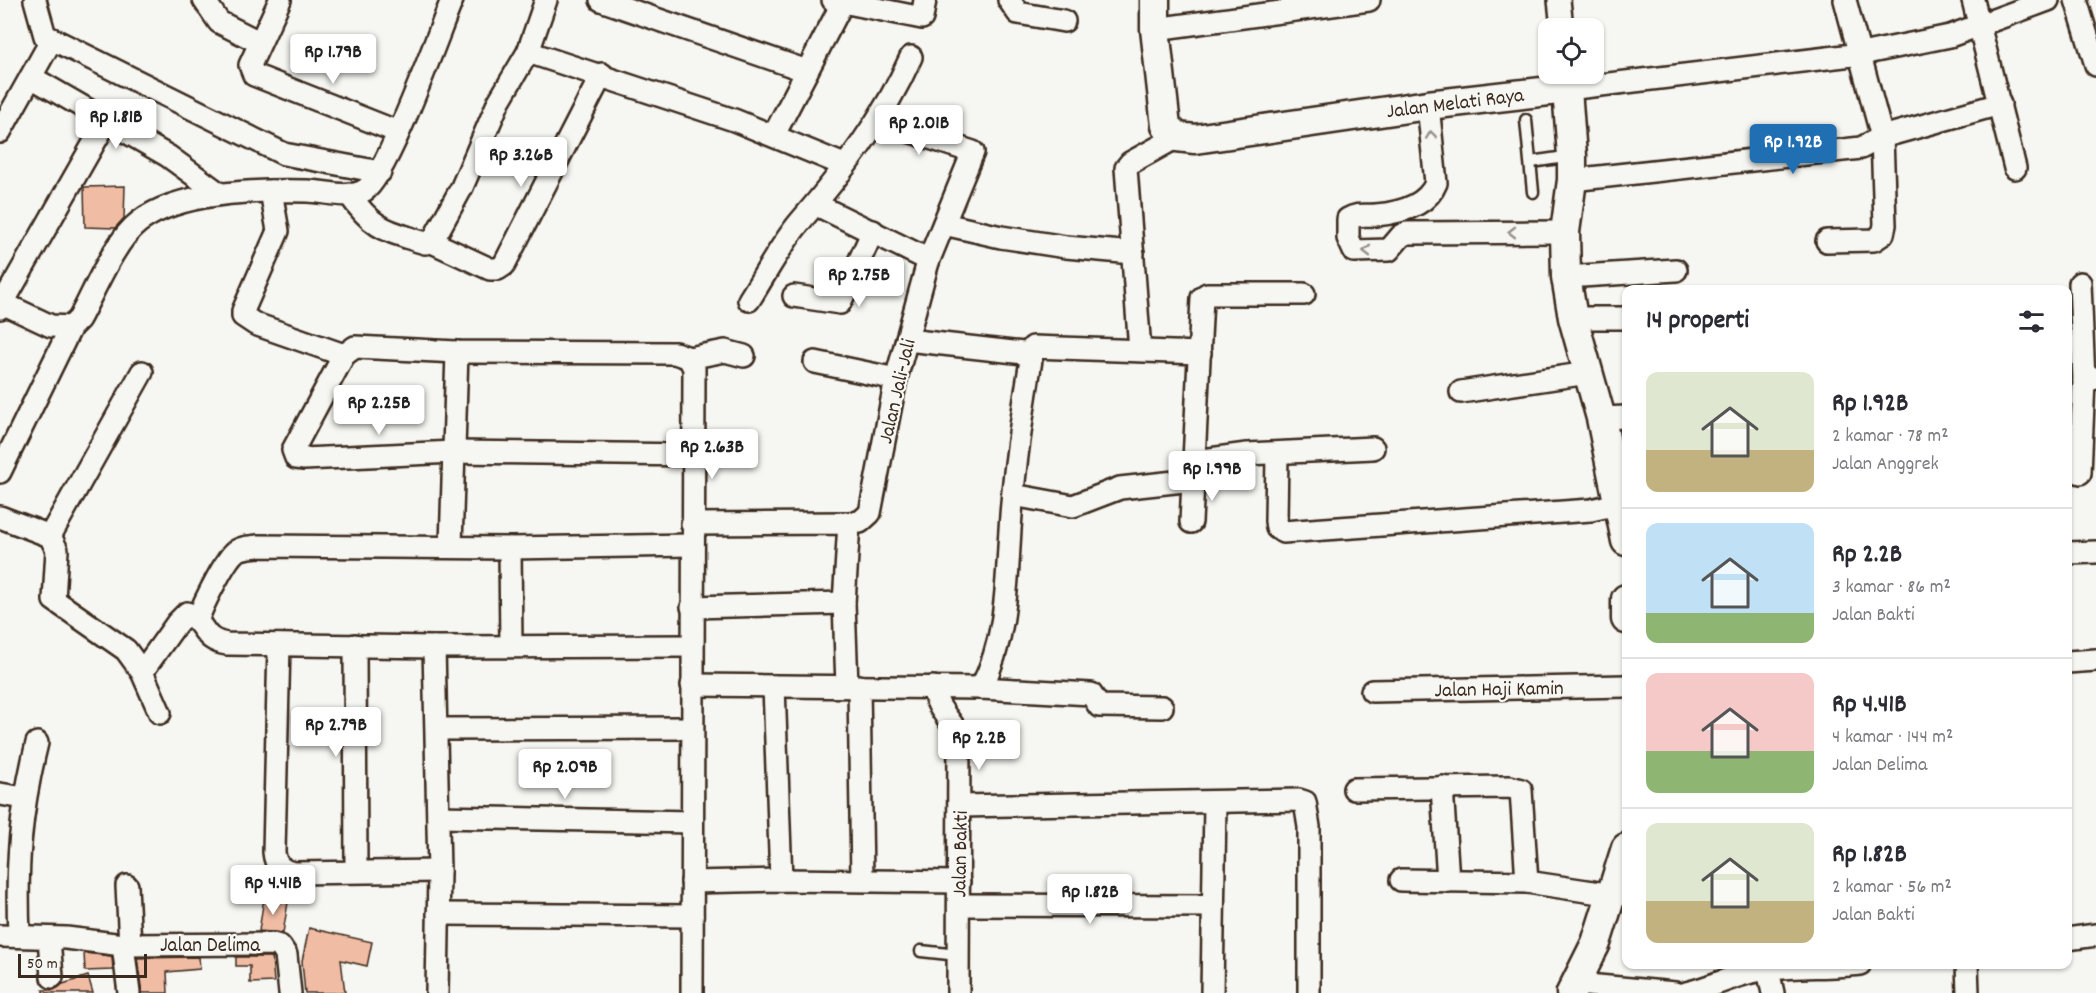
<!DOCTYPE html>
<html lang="id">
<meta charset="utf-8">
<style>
:root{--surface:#fff;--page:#f2f2f3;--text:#2b2b33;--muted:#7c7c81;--line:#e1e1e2;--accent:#1f6fb2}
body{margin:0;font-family:Dekko,sans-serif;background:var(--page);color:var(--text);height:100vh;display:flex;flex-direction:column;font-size:22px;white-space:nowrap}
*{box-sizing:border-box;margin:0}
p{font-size:20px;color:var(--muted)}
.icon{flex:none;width:33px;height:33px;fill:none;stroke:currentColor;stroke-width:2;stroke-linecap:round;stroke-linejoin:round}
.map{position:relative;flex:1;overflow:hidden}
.sheet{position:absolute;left:1622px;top:285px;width:450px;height:684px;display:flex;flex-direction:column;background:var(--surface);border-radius:12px;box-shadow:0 2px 4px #0004}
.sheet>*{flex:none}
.fabs{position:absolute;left:1538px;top:18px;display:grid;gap:12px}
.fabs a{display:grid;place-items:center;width:66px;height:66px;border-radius:12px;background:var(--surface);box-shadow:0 2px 4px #0004;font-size:30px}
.scale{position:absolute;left:18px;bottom:15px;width:129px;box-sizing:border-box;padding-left:6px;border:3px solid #3b2a1e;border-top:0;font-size:16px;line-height:21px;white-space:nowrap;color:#3b2a1e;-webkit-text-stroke:4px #f6f6f2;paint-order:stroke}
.price{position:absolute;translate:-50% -51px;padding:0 14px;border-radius:6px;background:#fff;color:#222;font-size:20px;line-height:39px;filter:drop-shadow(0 2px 3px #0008)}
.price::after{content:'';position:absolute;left:50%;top:36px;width:18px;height:14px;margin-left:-9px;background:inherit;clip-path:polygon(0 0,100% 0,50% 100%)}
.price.current{background:var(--accent);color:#fff}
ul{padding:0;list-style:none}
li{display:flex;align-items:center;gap:18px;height:150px;padding:0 24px}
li+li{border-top:2px solid var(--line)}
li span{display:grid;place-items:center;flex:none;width:168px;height:120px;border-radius:12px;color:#555}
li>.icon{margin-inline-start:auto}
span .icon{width:72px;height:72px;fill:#fffc;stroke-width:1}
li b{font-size:26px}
h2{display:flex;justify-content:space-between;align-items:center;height:72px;padding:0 24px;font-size:26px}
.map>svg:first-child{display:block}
.building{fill:#f1bca4;stroke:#3b2a1e;stroke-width:1.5}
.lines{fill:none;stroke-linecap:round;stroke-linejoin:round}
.lane-casing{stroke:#3b2a1e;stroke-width:15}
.street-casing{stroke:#3b2a1e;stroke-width:26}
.secondary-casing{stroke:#3b2a1e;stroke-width:33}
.lane{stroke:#f6f6f2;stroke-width:10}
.street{stroke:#f6f6f2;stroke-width:21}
.secondary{stroke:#f6f6f2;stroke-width:28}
.oneway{stroke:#989088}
.labels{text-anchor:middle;stroke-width:4.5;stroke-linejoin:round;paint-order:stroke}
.street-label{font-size:21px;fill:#3b2a1e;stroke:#f6f6f2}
</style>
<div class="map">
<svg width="2096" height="993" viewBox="0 0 2096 993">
<rect width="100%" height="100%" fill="#f6f6f2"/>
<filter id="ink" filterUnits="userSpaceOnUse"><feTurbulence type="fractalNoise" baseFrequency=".0167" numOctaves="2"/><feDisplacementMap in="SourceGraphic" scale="12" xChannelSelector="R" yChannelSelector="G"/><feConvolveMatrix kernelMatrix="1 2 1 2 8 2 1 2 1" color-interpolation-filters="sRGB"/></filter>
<g filter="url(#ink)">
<g class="building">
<path d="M 125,186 L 124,218 L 115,228 L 85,227 L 84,187 Z"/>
<path d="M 264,898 L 288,902 L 283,933 L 259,931 Z"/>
<path d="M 309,928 L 372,942 L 367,966 L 341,960 L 345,993 L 305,993 L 302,961 Z"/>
<path d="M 84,953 L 112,956 L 113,970 L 85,971 Z"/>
<path d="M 199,957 L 200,969 L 167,972 L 168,993 L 142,993 L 137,958 Z"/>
<path d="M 236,957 L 272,957 L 274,982 L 250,983 L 250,966 L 236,966 Z"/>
<path d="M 88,976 L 93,993 L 43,993 L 43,990 L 54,990 L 63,984 Z"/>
</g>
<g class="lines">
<defs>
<g id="lane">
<path d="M 1526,120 L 1533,192"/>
<path d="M 1531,162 L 1572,156"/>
<path d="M 921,951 L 958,955"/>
</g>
<g id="street">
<path d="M 35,0 L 45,36 L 52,39 L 284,154 L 380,172"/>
<path d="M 204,0 L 219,22 L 259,42"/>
<path d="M 280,0 L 250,65 L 254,75 L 398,132"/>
<path d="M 601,0 L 807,71"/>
<path d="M 833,0 L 922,18 L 925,0"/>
<path d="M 1009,0 L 1018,13 L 1064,21"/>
<path d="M 1559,0 L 1562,28"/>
<path d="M 1973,0 L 2015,168"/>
<path d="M 2076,0 L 2096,65"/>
<path d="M 1155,29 L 1369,0"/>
<path d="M 528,52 L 734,120 L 844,165"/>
<path d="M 1566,74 L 1567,89 L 1861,54 L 1950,36 L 2048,0"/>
<path d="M 31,77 L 168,156 L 220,194"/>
<path d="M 1428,105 L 1436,183 C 1427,206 1399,213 1376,215 C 1365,216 1358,213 1348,219 L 1348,238 L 1354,251 L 1389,250 L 1401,236 L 1407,233 L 1565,232"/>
<path d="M 877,121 L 973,152 L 928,262"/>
<path d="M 778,127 L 844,0"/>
<path d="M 0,132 L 52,39"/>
<path d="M 1572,180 L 1861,148 L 1882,137 L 2000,104"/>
<path d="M 271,191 L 278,231 L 243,311 L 243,316 L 255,324 L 344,355"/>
<path d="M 349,194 C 374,230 385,230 425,243 L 432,242 L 462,187 L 499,101 L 528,52 L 546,0"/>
<path d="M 817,205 L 925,258 L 928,262 L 896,379 L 870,513 L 860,522 L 849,523"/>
<path d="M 944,224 L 1001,237 L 1066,247 L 1133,253"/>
<path d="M 1827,241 L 1874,240 L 1883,234 L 1885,225 L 1882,137 L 1845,0"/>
<path d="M 432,242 L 490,269 L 498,269 L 504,265 L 602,74"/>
<path d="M 1566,277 L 1676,270"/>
<path d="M 2080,283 L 2084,381 L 2096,378"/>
<path d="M 794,296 L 840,303 L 873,231"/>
<path d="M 749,300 C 765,275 780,246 799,223 C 842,173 884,118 911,57"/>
<path d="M 0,302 L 51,326 L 71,327"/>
<path d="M 0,308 L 106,122"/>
<path d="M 1573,318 L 1626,318"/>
<path d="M 907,340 L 1032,354"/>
<path d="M 1140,350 L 1126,168 L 1130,163 L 1177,137"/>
<path d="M 689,358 L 725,351 L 744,356"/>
<path d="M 815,362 L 896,379"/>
<path d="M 1461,392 L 1588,373"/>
<path d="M 1601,418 L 1626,417"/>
<path d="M 1277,453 L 1276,521 L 1277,528 L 1283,532 L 1591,510 L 1618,504"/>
<path d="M 1195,461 L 1247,454 L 1373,448"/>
<path d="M 0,472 L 71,327 L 79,319 C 94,292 114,241 139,222 C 179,191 258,190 307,191 C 324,191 350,200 365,190 C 387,177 439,31 452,0"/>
<path d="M 2080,473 L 2084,381"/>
<path d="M 1013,495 L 1073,506 L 1120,488 L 1193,480"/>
<path d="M 0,517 L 50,536 L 57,550 L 54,600 L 126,650 L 142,672 L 160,713"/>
<path d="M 1191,522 L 1202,298 L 1207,294 L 1304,294"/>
<path d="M 692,524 L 849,523 L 844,603 L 847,686"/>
<path d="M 50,536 L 142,372"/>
<path d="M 451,546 L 457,352"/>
<path d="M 510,548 L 511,646"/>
<path d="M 2067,553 L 2096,552"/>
<path d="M 692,607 L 844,603"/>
<path d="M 198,619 C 202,606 225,560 235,552 C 241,547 250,547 258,546 L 510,548 L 692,545"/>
<path d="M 279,645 L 274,852 C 275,865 282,871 295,873 L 439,871"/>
<path d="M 355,645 L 356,871"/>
<path d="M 434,647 L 439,871 L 437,993"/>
<path d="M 2067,662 L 2096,660"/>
<path d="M 142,672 L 177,623 L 187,613 C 207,624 201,640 227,644 L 434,647 L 692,646"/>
<path d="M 692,685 L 981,688 L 1091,694 L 1099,706 L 1162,707"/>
<path d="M 774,686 L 781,880"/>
<path d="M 859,686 L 862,880"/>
<path d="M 933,687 C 937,710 948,716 959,735 L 958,993"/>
<path d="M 981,688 C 1011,631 1006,565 1012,503 C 1016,451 1025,399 1033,347 L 1200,353"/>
<path d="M 1372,691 L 1626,686"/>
<path d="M 437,729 L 692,728"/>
<path d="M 1442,787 L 1448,881"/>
<path d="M 1354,789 L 1510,787 L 1521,790 L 1527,882"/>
<path d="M 0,794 L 24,798"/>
<path d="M 960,806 L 1299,800 L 1305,802 L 1309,827 L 1309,993"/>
<path d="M 438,817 L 692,822"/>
<path d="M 1401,880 L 1527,882 L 1613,895"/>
<path d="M 692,882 L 781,880 L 959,882"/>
<path d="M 127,886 L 130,945"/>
<path d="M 959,905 L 1213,906"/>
<path d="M 438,914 L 692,916"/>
<path d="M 19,935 C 16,864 20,813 37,743"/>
<path d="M 0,936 L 66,938 L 123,945 L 273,944 L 280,946 L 286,955 L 290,993"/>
<path d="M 49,938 L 52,977"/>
<path d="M 2067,939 L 2096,935"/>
<path d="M 123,945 L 129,993"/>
<path d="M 1967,964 L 1968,993"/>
<path d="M 1768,970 L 1773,993"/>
<path d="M 1576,984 L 1675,993"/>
<path d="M 692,993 L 694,368 L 689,358 L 675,353 L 457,352 L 355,347 L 344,355 L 293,450 L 296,458 L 304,459 L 454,452 L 693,455"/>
<path d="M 1212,993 L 1215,803"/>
<path d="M 1686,993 C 1710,988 1731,976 1757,971 C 1790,965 1826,968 1860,964"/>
</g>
<g id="secondary">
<path d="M 1155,0 L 1155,29 L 1166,126 L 1177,137 L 1195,139 L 1428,105 L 1567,89 L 1572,156 L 1572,180 L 1565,232 L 1566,277 L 1573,318 L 1601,418 L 1626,541"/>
<path d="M 1626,599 L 1626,619"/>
<path d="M 1571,993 L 1596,943 L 1626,848"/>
</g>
</defs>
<use href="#lane" class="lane-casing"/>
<use href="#street" class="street-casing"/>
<use href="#secondary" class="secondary-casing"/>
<use href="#lane" class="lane"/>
<use href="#street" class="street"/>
<use href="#secondary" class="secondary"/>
</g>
<defs><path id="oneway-chevron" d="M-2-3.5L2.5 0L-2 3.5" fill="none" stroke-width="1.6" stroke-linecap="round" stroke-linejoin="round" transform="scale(1.5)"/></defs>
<g class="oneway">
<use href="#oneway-chevron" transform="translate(1431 135) rotate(-96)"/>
<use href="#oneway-chevron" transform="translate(1512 232) rotate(-180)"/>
<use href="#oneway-chevron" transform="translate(1367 251) rotate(-180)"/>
</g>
</g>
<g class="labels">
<g class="street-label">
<text transform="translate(1455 102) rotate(-7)" y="7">Jalan Melati Raya</text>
<text transform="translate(896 391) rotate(-77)" y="7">Jalan Jali-Jali</text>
<text transform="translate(1499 688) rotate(-1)" y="7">Jalan Haji Kamin</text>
<text transform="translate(959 854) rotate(-89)" y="7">Jalan Bakti</text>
<text x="210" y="951">Jalan Delima</text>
</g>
</g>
</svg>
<div class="fabs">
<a><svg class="icon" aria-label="locate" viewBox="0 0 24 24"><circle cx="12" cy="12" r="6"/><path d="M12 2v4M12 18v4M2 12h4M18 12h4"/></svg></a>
</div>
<div class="scale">50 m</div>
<b class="price" style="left:333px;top:85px">Rp 1.79B</b>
<b class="price" style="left:116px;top:150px">Rp 1.81B</b>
<b class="price" style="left:919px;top:156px">Rp 2.01B</b>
<b class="price current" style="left:1793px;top:175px">Rp 1.92B</b>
<b class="price" style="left:521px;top:188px">Rp 3.26B</b>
<b class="price" style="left:859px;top:308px">Rp 2.75B</b>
<b class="price" style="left:379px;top:436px">Rp 2.25B</b>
<b class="price" style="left:712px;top:480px">Rp 2.63B</b>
<b class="price" style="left:1212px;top:502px">Rp 1.99B</b>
<b class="price" style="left:336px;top:758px">Rp 2.79B</b>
<b class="price" style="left:979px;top:771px">Rp 2.2B</b>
<b class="price" style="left:565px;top:800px">Rp 2.09B</b>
<b class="price" style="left:273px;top:916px">Rp 4.41B</b>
<b class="price" style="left:1090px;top:925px">Rp 1.82B</b>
<section class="sheet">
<h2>14 properti<svg class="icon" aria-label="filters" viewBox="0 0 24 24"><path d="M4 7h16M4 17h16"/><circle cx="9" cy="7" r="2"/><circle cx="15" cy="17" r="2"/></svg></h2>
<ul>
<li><span style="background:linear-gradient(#dfe7d0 65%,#c2b280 0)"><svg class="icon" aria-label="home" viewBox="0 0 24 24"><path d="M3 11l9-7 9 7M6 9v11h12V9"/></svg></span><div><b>Rp 1.92B</b><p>2 kamar · 78 m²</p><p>Jalan Anggrek</p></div></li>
<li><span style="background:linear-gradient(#bfe0f5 75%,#8fb573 0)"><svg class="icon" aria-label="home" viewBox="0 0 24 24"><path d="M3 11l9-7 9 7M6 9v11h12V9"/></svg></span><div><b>Rp 2.2B</b><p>3 kamar · 86 m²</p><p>Jalan Bakti</p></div></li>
<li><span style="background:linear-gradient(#f6c9c9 65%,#8fb573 0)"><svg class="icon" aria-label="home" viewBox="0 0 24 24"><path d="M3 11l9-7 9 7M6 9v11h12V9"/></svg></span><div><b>Rp 4.41B</b><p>4 kamar · 144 m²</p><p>Jalan Delima</p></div></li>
<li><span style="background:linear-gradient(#dfe7d0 65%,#c2b280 0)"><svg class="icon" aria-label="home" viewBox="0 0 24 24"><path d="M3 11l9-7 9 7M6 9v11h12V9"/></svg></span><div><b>Rp 1.82B</b><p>2 kamar · 56 m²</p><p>Jalan Bakti</p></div></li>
</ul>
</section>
</div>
